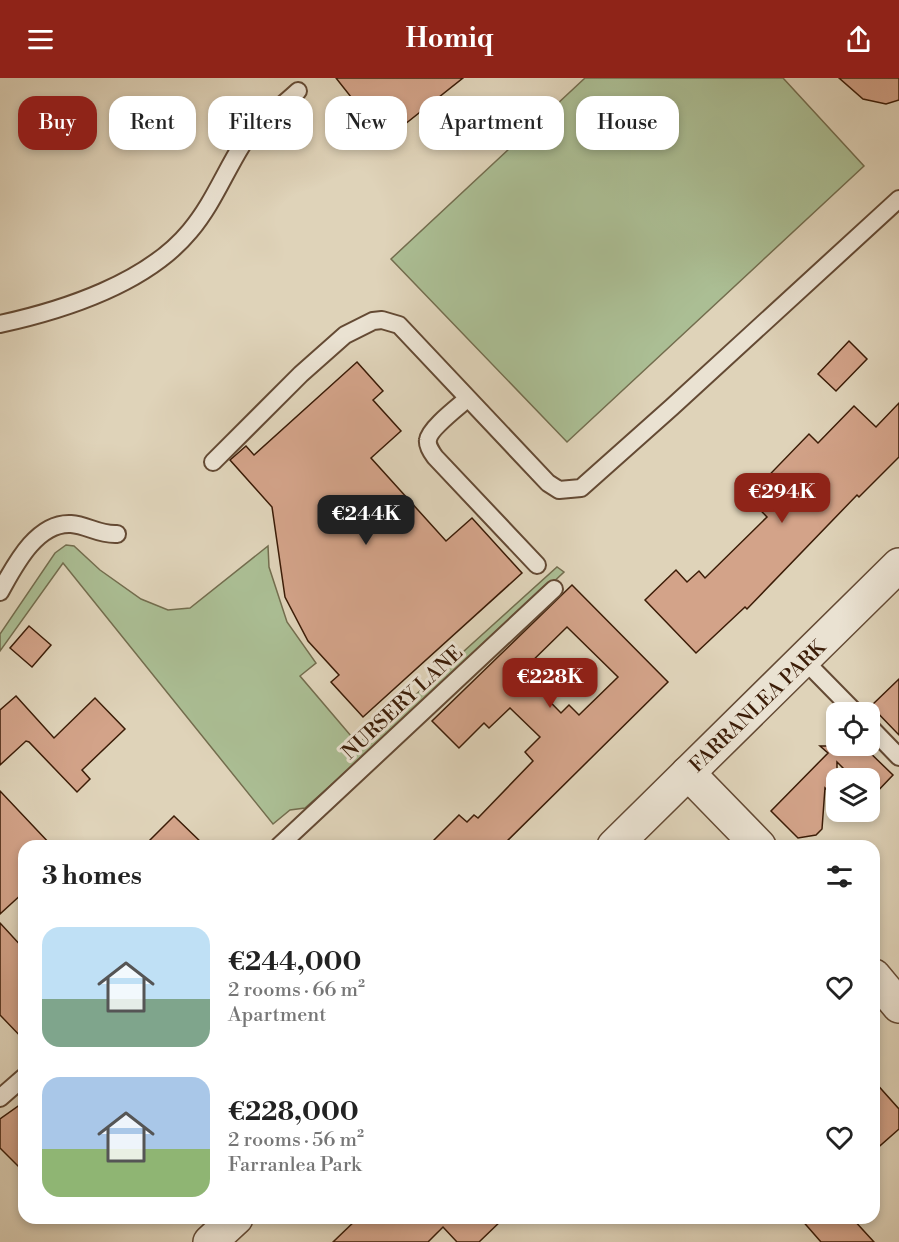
<!DOCTYPE html>
<meta charset="utf-8">
<style>
:root{--surface:#fff;--page:#f2f2f2;--text:#222;--muted:#767676;--accent:#8f2418}
body{margin:0;font-family:"Libre Bodoni",serif;background:var(--page);color:var(--text);height:100vh;display:flex;flex-direction:column;font-size:22px;white-space:nowrap}
*{box-sizing:border-box;margin:0}
p{font-size:20px;color:var(--muted)}
.icon{flex:none;width:33px;height:33px;fill:none;stroke:currentColor;stroke-width:2;stroke-linecap:round;stroke-linejoin:round}
.map{position:relative;flex:1;overflow:hidden}
.panel{position:absolute;left:18px;top:762px;width:862px;height:384px;display:flex;flex-direction:column;background:var(--surface);border-radius:18px;box-shadow:0 3px 9px #0003}
.panel>*{flex:none}
.banner{position:absolute;left:18px;top:18px;width:864px;height:54px;display:flex;gap:12px}
.controls{position:absolute;left:826px;top:624px;display:grid;gap:12px}
.controls a{display:grid;place-items:center;width:54px;height:54px;border-radius:12px;background:var(--surface);box-shadow:0 3px 9px #0003;font-size:30px}
.price{position:absolute;translate:-50% -51px;padding:0 14px;border-radius:12px;background:var(--accent);color:#fff;font-size:20px;line-height:39px;filter:drop-shadow(0 2px 3px #0008)}
.price::after{content:'';position:absolute;left:50%;top:36px;width:18px;height:14px;margin-left:-9px;background:inherit;clip-path:polygon(0 0,100% 0,50% 100%)}
.price.current{background:#222;color:#fff}
ul{padding:0;list-style:none}
li{display:flex;align-items:center;gap:18px;height:150px;padding:0 24px}
li span{display:grid;place-items:center;flex:none;width:168px;height:120px;border-radius:18px;color:#555}
li>.icon{margin-inline-start:auto}
span .icon{width:72px;height:72px;fill:#fffc;stroke-width:1}
li b{font-size:26px}
h2{display:flex;justify-content:space-between;align-items:center;height:72px;padding:0 24px;font-size:26px}
.tag{padding:0 21px;border-radius:18px;background:var(--surface);box-shadow:0 3px 9px #0003;font-size:21px;line-height:54px}
.tag.current{background:var(--accent);color:#fff}
header{display:flex;justify-content:space-between;align-items:center;height:78px;padding:0 24px;background:var(--accent);color:#fff;font-size:27px;font-weight:800}
.map>svg:first-child{display:block}
.green{fill:#abbe94;stroke:#736d4e;stroke-width:1.5}
.building{fill:#d3a389;stroke:#3b1c07;stroke-width:1.5;fill-rule:evenodd}
.lines{fill:none;stroke-linecap:round;stroke-linejoin:round}
.lane-casing{stroke:#644a34;stroke-width:20}
.street-casing{stroke:#644a34;stroke-width:36}
.lane{stroke:#eae2d2;stroke-width:16}
.street{stroke:#eae2d2;stroke-width:33}
.labels{text-anchor:middle;stroke-width:6;stroke-linejoin:round;paint-order:stroke}
.street-label{font-size:20px;fill:#3b1c07;stroke:#eae2d2}
</style>
<header><svg class="icon" aria-label="menu" viewBox="0 0 24 24"><path d="M4 6h16M4 12h16M4 18h16"/></svg>Homiq<svg class="icon" aria-label="share" viewBox="0 0 24 24"><path d="M12 15V3M7 8l5-5 5 5M5 13v7h14v-7"/></svg></header>
<div class="map">
<svg width="899" height="1164" viewBox="0 0 899 1164">
<rect width="100%" height="100%" fill="#dfd3b9"/>
<filter id="stains"><feTurbulence type="fractalNoise" baseFrequency=".00333" numOctaves="4"/><feColorMatrix values="0 0 0 0 .2 0 0 0 0 .09 0 0 0 0 .02 0 0 0 .5 -.17"/></filter>
<radialGradient id="worn" r=".72"><stop offset=".6" stop-color="#630" stop-opacity="0"/><stop offset="1" stop-color="#630" stop-opacity=".3"/></radialGradient>
<g class="green">
<path d="M 585,0 L 783,0 L 864,88 L 567,364 L 391,181 Z"/>
<path d="M 66,467 L 74,468 L 100,492 L 141,521 L 168,532 L 190,530 L 268,468 L 269,489 L 287,544 L 316,585 L 300,598 L 357,665 L 380,649 L 557,489 L 564,494 L 421,628 L 305,730 L 290,732 L 273,746 L 63,485 L 0,573 L 0,556 L 55,475 Z"/>
</g>
<g class="building">
<path d="M 336,0 L 463,0 L 385,62 Z"/>
<path d="M 839,0 L 899,0 L 899,22 L 886,26 L 863,21 Z"/>
<path d="M 849,263 L 867,281 L 836,313 L 818,296 Z"/>
<path d="M 357,284 L 383,313 L 373,322 L 401,353 L 371,380 L 446,463 L 472,440 L 522,495 L 363,639 L 331,604 L 339,597 L 308,563 L 285,519 L 272,429 L 230,382 L 246,368 L 254,377 Z"/>
<path d="M 899,325 L 899,379 L 859,419 L 857,417 L 747,531 L 745,529 L 696,575 L 645,522 L 676,492 L 687,504 L 699,493 L 705,500 L 767,439 L 748,419 L 809,356 L 818,365 L 854,328 L 876,349 Z"/>
<path d="M 572,507 L 668,604 L 502,768 L 428,768 L 459,737 L 467,744 L 474,737 L 478,740 L 533,683 L 525,674 L 540,659 L 510,630 L 489,650 L 484,645 L 459,670 L 432,643 ZM 567,549 L 618,599 L 579,637 L 569,627 L 561,635 L 521,594 Z"/>
<path d="M 29,548 L 51,567 L 32,589 L 10,570 Z"/>
<path d="M 899,601 L 899,657 L 871,628 Z"/>
<path d="M 16,618 L 54,660 L 95,620 L 125,651 L 82,692 L 90,701 L 77,714 L 29,664 L 26,663 L 0,687 L 0,632 Z"/>
<path d="M 820,668 L 863,668 L 893,697 L 872,719 L 870,700 L 853,700 L 837,684 L 837,722 L 825,710 L 822,751 L 816,757 L 798,760 L 771,733 L 828,675 Z"/>
<path d="M 0,713 L 52,768 L 24,768 L 24,814 L 0,836 Z"/>
<path d="M 174,738 L 205,768 L 144,768 Z"/>
<path d="M 0,845 L 24,871 L 24,962 L 0,937 Z"/>
<path d="M 874,1003 L 899,1031 L 899,1051 L 874,1073 Z"/>
<path d="M 24,1024 L 24,1094 L 0,1070 L 0,1041 Z"/>
<path d="M 358,1140 L 504,1140 L 479,1164 L 457,1164 L 443,1149 L 428,1164 L 333,1164 Z"/>
<path d="M 800,1140 L 852,1140 L 874,1164 L 821,1164 Z"/>
</g>
<g class="lines">
<defs>
<g id="lane">
<path d="M 0,246 C 64,232 147,205 190,153 C 212,127 224,96 242,67 C 253,50 282,28 298,13"/>
<path d="M 467,321 C 458,329 429,351 428,362 C 427,367 432,375 435,379 L 537,487"/>
<path d="M 213,384 L 301,296 L 345,257 L 373,243 L 382,242 L 399,247 L 548,405 L 559,412 L 581,410 L 672,329 L 899,121"/>
<path d="M 0,514 C 14,489 36,444 71,446 C 87,447 99,457 117,456"/>
<path d="M 804,582 L 855,634"/>
<path d="M 870,649 L 899,679"/>
<path d="M 279,768 L 554,511"/>
<path d="M 0,1020 L 24,999"/>
</g>
<g id="street">
<path d="M 688,695 L 759,768"/>
<path d="M 614,768 L 899,487"/>
<path d="M 874,898 L 899,928"/>
<path d="M 210,1164 L 236,1140"/>
</g>
</defs>
<use href="#lane" class="lane-casing"/>
<use href="#street" class="street-casing"/>
<use href="#lane" class="lane"/>
<use href="#street" class="street"/>
</g>
<g class="labels">
<g class="street-label">
<text transform="translate(402 624) rotate(-43)" y="7">NURSERY LANE</text>
<text transform="translate(757 628) rotate(-44)" y="7">FARRANLEA PARK</text>
</g>
</g>
<rect width="100%" height="100%" filter="url(#stains)"/>
<rect width="100%" height="100%" fill="url(#worn)"/>
</svg>
<div class="controls">
<a><svg class="icon" aria-label="locate" viewBox="0 0 24 24"><circle cx="12" cy="12" r="6"/><path d="M12 2v4M12 18v4M2 12h4M18 12h4"/></svg></a>
<a><svg class="icon" aria-label="layers" viewBox="0 0 24 24"><path d="M12 4l9 5-9 5-9-5zM3 14l9 5 9-5"/></svg></a>
</div>
<b class="price" style="left:782px;top:446px">€294K</b>
<b class="price current" style="left:366px;top:468px">€244K</b>
<b class="price" style="left:550px;top:631px">€228K</b>
<div class="banner">
<a class="tag current">Buy</a>
<a class="tag">Rent</a>
<a class="tag">Filters</a>
<a class="tag">New</a>
<a class="tag">Apartment</a>
<a class="tag">House</a>
</div>
<section class="panel">
<h2>3 homes<svg class="icon" aria-label="filters" viewBox="0 0 24 24"><path d="M4 7h16M4 17h16"/><circle cx="9" cy="7" r="2"/><circle cx="15" cy="17" r="2"/></svg></h2>
<ul>
<li><span style="background:linear-gradient(#bfe0f5 60%,#7fa58c 0)"><svg class="icon" aria-label="home" viewBox="0 0 24 24"><path d="M3 11l9-7 9 7M6 9v11h12V9"/></svg></span><div><b>€244,000</b><p>2 rooms · 66 m²</p><p>Apartment</p></div><svg class="icon" aria-label="heart" viewBox="0 0 24 24"><path d="M12 20l-8-8c-3-5 5-10 8-4 3-6 11-1 8 4z"/></svg></li>
<li><span style="background:linear-gradient(#a9c7e8 60%,#8fb573 0)"><svg class="icon" aria-label="home" viewBox="0 0 24 24"><path d="M3 11l9-7 9 7M6 9v11h12V9"/></svg></span><div><b>€228,000</b><p>2 rooms · 56 m²</p><p>Farranlea Park</p></div><svg class="icon" aria-label="heart" viewBox="0 0 24 24"><path d="M12 20l-8-8c-3-5 5-10 8-4 3-6 11-1 8 4z"/></svg></li>
</ul>
</section>
</div>
